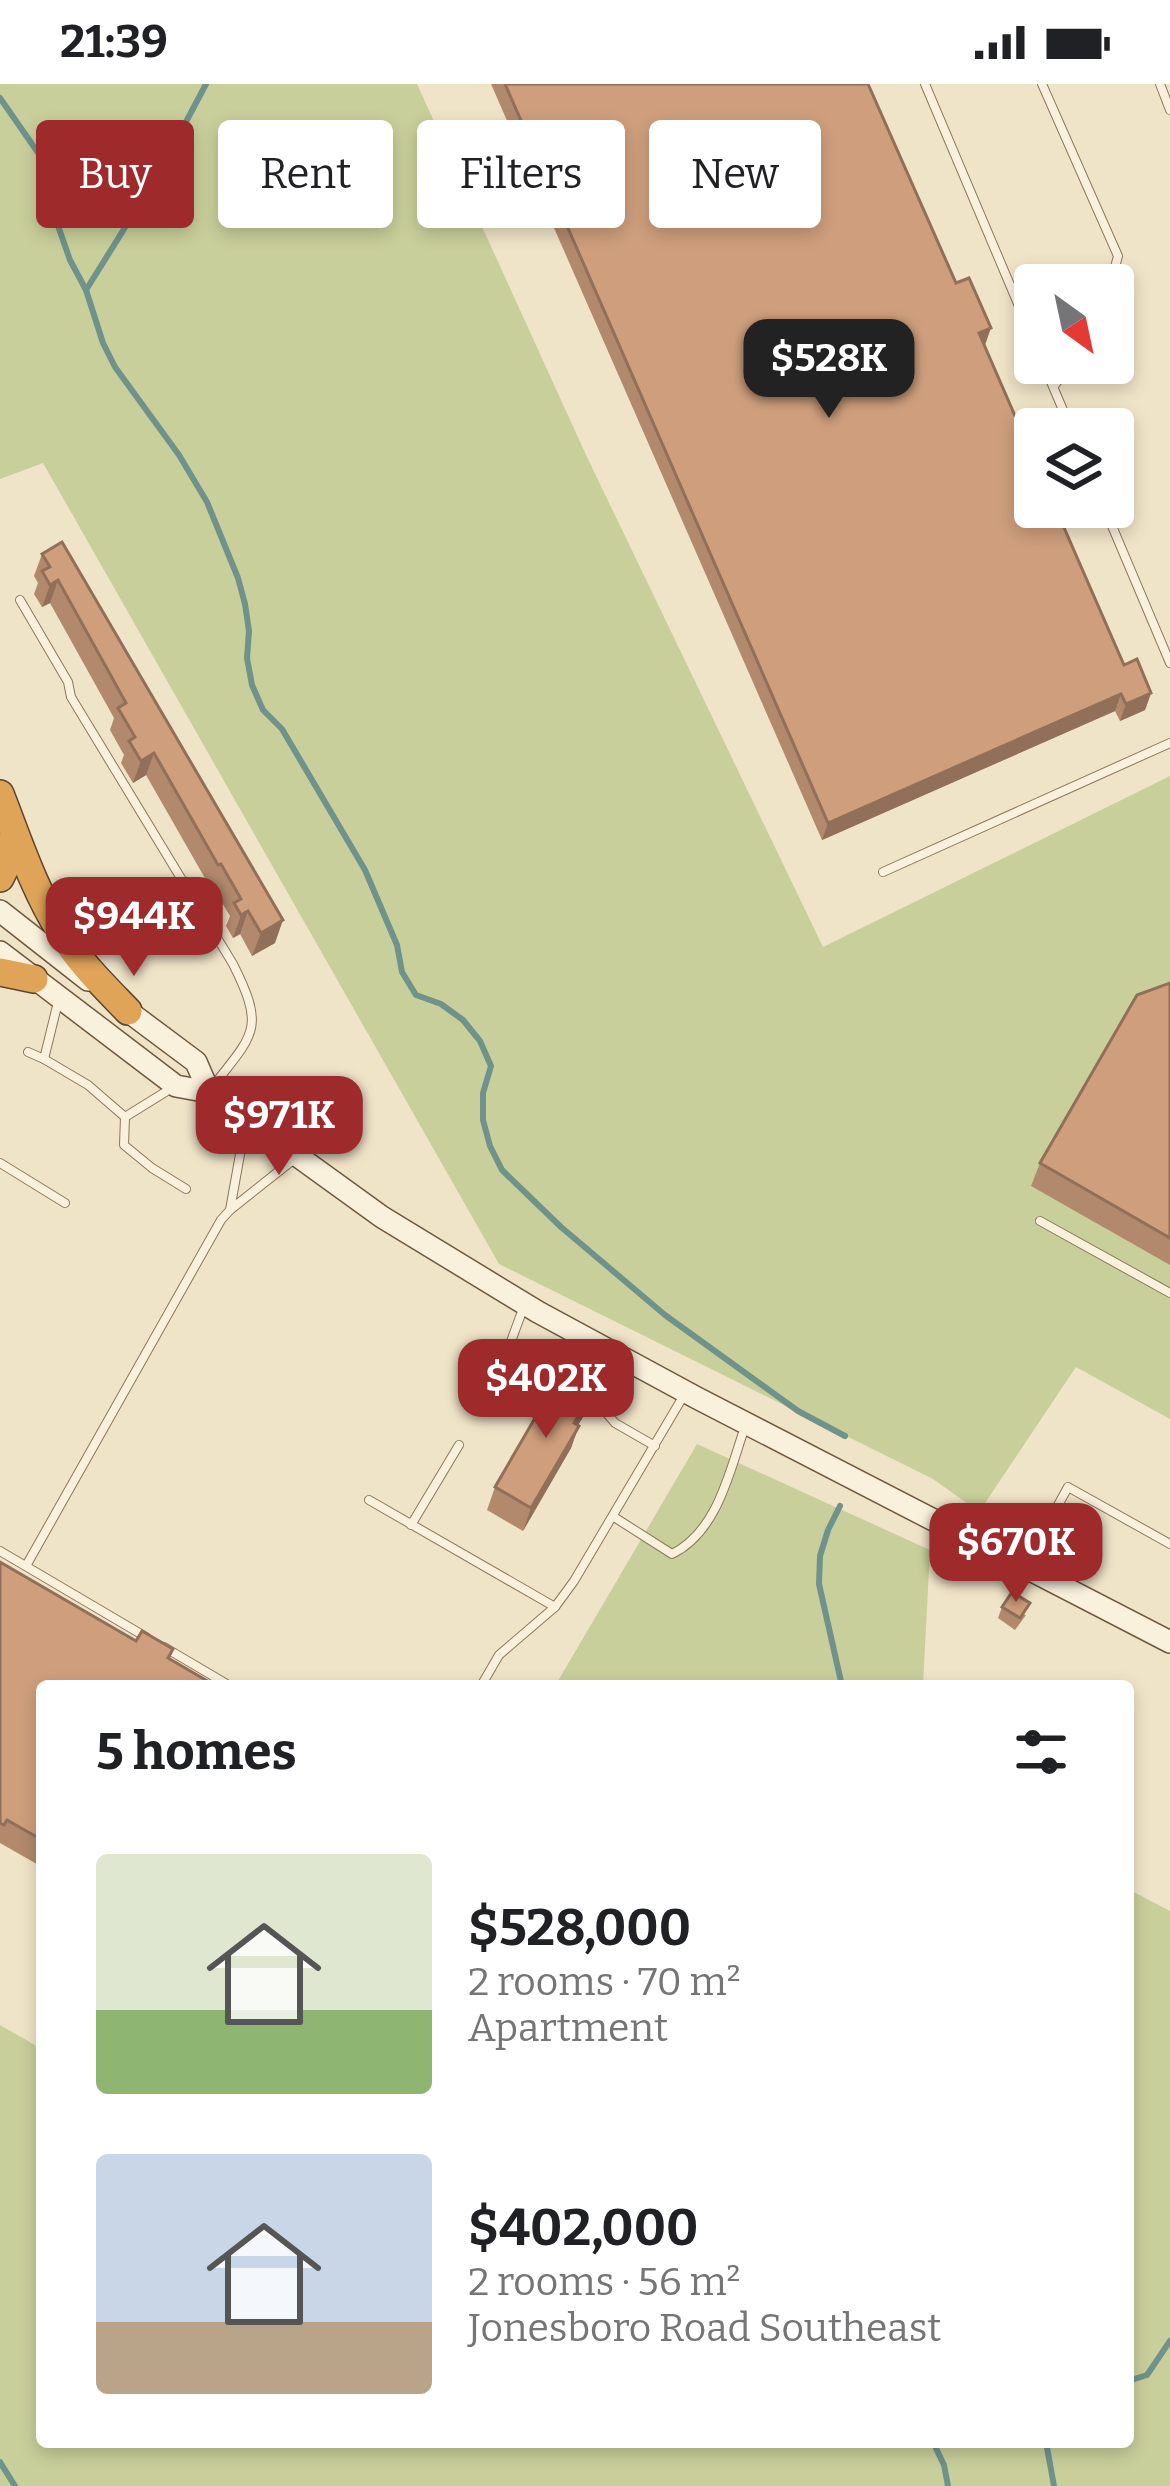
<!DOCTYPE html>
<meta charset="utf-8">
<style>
:root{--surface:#fff;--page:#f6f6f6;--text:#202124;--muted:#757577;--accent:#9e2a2b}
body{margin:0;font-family:Bitter,serif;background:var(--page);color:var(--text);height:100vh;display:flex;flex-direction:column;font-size:45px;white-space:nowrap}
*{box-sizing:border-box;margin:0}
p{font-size:39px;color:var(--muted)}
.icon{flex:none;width:66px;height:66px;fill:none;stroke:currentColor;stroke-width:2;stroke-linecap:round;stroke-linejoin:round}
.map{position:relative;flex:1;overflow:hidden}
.sheet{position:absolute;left:36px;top:1596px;width:1098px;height:768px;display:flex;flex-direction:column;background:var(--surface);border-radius:12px;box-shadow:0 6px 18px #0003}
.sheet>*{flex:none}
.top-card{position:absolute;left:36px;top:36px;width:1098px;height:108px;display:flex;gap:24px}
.needle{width:78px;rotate:147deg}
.controls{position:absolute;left:1014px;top:180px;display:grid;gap:24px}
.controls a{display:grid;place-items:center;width:120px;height:120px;border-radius:12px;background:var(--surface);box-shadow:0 6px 18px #0003;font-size:60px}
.price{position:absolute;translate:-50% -102px;padding:0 27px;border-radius:24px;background:var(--accent);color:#fff;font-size:39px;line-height:78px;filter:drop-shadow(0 3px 6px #0008)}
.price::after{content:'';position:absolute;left:50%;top:72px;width:36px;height:27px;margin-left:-18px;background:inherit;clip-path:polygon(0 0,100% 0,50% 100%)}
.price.on{background:#222;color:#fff}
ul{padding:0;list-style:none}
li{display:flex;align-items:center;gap:36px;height:300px;padding:0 60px}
li span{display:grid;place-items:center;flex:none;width:336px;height:240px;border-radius:12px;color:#555}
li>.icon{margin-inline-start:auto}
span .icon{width:144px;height:144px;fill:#fffc;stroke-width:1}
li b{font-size:51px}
h2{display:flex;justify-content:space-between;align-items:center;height:144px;padding:0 60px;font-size:51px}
.tag{padding:0 42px;border-radius:12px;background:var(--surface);box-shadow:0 6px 18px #0003;font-size:42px;line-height:108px}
.tag.on{background:var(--accent);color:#fff}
.status{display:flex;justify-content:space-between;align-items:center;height:84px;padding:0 60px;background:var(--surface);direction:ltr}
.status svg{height:33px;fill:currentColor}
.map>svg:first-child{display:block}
.green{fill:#c9cf9b}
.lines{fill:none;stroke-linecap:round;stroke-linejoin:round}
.stream{stroke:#6f938a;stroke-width:6}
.lane-casing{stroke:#8d765c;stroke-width:10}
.secondary-casing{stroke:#6f573f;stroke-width:24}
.highway-casing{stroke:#5b4430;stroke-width:30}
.lane{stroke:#faf1dc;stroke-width:8}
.secondary{stroke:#faf1dc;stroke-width:21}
.highway{stroke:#e0a458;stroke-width:27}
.wall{fill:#b2896c}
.shaded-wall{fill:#916f58}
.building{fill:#cf9f7d;stroke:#916f58;stroke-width:3}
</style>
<div class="status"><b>21:39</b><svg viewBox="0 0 49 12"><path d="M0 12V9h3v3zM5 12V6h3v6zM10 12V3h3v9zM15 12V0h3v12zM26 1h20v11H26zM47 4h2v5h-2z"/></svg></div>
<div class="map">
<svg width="1170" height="2402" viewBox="0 0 1170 2402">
<rect width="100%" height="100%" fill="#f0e4c8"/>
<g class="green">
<path d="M 0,0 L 417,0 L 587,373 L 823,863 L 1170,692 L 1170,1335 L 1076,1283 L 979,1428 L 933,1395 L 499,1180 L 43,379 L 0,395 Z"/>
<path d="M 697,1360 L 930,1466 L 923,1602 L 555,1602 Z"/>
<path d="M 1128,1805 L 1170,1827 L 1170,2402 L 0,2402 L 0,1941 L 42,1965 L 42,2358 L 1128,2358 Z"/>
</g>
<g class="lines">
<g class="stream">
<path d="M 0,14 L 48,83 L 55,109 L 56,136 L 70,176 L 86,206 L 103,259 L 115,283 L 179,371 L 207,418 L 238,494 L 245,520 L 249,547 L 247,574 L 252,601 L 263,626 L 282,645 L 365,786 L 397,861 L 402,888 L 416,911 L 441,920 L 463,936 L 480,957 L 491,982 L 483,1009 L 483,1036 L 490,1062 L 502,1086 L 561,1143 L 665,1231 L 798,1327 L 845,1352"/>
<path d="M 86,206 L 159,89 L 206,0"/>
<path d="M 840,1422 L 828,1446 L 820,1472 L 819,1500 L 842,1602"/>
<path d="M 1128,2297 L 1147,2291 L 1170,2257"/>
<path d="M 933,2358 L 944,2381 L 948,2402"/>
<path d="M 1046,2358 L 1054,2402"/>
<path d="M 0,2378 L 15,2402"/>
</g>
<defs>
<g id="lane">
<path d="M 925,0 L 1035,260"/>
<path d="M 1042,0 L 1118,172 L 1110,201"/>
<path d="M 1160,0 L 1170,26"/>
<path d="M 1043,279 L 1071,345"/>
<path d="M 1054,302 L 1071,279"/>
<path d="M 1104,423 L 1170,579"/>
<path d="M 20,516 L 68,598 L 71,613 L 233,880 C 265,944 255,949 213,1002"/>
<path d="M 883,788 L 1170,659"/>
<path d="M 28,968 L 44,975 L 58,918"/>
<path d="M 44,975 L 88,1001 L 125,1033"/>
<path d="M 125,1033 L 124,1061 L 152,1084 L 186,1105"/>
<path d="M 125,1033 L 175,1002"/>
<path d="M 246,1037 L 230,1126 L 293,1076"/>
<path d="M 0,1079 L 65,1119"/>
<path d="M 1040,1137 L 1170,1209"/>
<path d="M 524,1222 L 496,1298 L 496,1306 L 512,1319 L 532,1316 L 556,1295 L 569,1301"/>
<path d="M 587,1312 L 597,1318 L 615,1339 L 655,1362"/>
<path d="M 369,1416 L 555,1523"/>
<path d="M 614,1433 L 672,1470 C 719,1447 730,1384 746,1340"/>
<path d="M 411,1441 L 459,1361"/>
<path d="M 0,1467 L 146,1553"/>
<path d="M 1027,1478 L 1068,1403 L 1170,1460"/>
<path d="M 26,1482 L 221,1136 L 230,1126"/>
<path d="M 164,1563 L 230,1602"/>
<path d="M 481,1602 L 499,1571 L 555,1523 L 574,1497 L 684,1311"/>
</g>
<g id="secondary">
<path d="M 0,827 L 88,896"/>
<path d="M 0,868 L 176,1002 L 209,1008 L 382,1133 L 538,1228 L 697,1314 L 1170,1558"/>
<path d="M 117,919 L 196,978 L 209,1008"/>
</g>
<g id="highway">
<path d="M 0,710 C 18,756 34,806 61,848 C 79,878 104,902 128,927"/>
<path d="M 0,794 L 10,774 L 14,749"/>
<path d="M 0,888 L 34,895"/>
</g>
</defs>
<use href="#lane" class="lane-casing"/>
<use href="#secondary" class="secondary-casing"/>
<use href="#highway" class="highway-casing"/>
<use href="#lane" class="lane"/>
<use href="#secondary" class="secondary"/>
<use href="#highway" class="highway"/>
</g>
<g class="wall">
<path d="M 491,0 L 868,0 L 1124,581 L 1151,609 L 1145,626 L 1120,637 L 1115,627 L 822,756 Z"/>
<path d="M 42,470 L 275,859 L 252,872 L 240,850 L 233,854 L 226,842 L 230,832 L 212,802 L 210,803 L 146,691 L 133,699 L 121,679 L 124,671 L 110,646 L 114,634 L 50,519 L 42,523 L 34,510 L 38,499 L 34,492 Z"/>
<path d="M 1170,899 L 1170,1181 L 1031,1102 L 1040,1079 Z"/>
<path d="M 597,1300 L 589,1323 L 578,1341 L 571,1364 L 523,1447 L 487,1426 L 495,1403 L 547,1324 Z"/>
<path d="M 0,1478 L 136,1557 L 173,1565 L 170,1575 L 42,1602 L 42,1783 L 0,1759 Z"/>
<path d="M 1002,1523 L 1026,1531 L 1015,1546 L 998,1534 Z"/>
</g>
<g class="shaded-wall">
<path d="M 991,244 L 985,261 L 979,249 Z"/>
<path d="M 58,496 L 50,519 L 42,523 L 50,501 Z"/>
<path d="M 1151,609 L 1145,626 L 1120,637 L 1126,620 Z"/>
<path d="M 1121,610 L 1115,627 L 822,756 L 828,739 Z"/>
<path d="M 154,669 L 146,691 L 133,699 L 141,677 Z"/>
<path d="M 248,827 L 240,850 L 233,854 L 241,831 Z"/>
<path d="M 283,836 L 275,859 L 252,872 L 261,849 Z"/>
<path d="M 597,1300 L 589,1323 L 566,1361 L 574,1339 Z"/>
<path d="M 579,1342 L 571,1364 L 523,1447 L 531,1424 Z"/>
</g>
<g class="building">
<path d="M 505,0 L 868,0 L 956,199 L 969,194 L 991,244 L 979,249 L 1035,378 L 1035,423 L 1055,423 L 1124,581 L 1137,575 L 1151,609 L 1126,620 L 1121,610 L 828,739 Z"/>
<path d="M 62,458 L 283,836 L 261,849 L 248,827 L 241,831 L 234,819 L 241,815 L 221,780 L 218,781 L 154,669 L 141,677 L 129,657 L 135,653 L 118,624 L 126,619 L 58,496 L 50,501 L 42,487 L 50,483 L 42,470 Z"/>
<path d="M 1170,899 L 1170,1154 L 1040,1079 L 1137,911 Z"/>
<path d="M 570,1285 L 597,1300 L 574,1339 L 579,1342 L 531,1424 L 495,1403 L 542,1322 L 547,1324 Z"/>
<path d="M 0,1478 L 136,1557 L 142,1547 L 173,1565 L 168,1574 L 216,1602 L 42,1602 L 42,1756 L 7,1736 L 4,1741 L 0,1739 Z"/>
<path d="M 1012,1508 L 1030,1519 L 1020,1534 L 1002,1523 Z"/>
</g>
</svg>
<div class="controls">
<a><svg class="needle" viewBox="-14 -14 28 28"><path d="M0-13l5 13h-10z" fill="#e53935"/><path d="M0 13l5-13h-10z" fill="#757577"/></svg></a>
<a><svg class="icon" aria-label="layers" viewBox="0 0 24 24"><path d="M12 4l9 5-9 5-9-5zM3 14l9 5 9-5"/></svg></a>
</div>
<b class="price on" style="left:829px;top:337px">$528K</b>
<b class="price" style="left:134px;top:895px">$944K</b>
<b class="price" style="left:279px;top:1094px">$971K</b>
<b class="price" style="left:546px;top:1357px">$402K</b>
<b class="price" style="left:1016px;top:1521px">$670K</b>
<div class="top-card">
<a class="tag on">Buy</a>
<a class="tag">Rent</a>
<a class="tag">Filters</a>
<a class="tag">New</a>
</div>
<section class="sheet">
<h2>5 homes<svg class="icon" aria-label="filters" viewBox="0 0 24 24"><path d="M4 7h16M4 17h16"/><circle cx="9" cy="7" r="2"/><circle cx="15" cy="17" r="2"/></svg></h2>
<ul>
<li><span style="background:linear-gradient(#dfe7d0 65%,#8fb573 0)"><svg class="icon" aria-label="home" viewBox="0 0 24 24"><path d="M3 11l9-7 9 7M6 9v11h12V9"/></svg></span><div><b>$528,000</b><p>2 rooms · 70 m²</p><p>Apartment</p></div></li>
<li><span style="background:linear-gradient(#c9d6e8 70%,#b9a48a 0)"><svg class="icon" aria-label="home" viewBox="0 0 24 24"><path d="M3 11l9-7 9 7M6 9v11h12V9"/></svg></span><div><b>$402,000</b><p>2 rooms · 56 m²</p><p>Jonesboro Road Southeast</p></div></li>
</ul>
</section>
</div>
